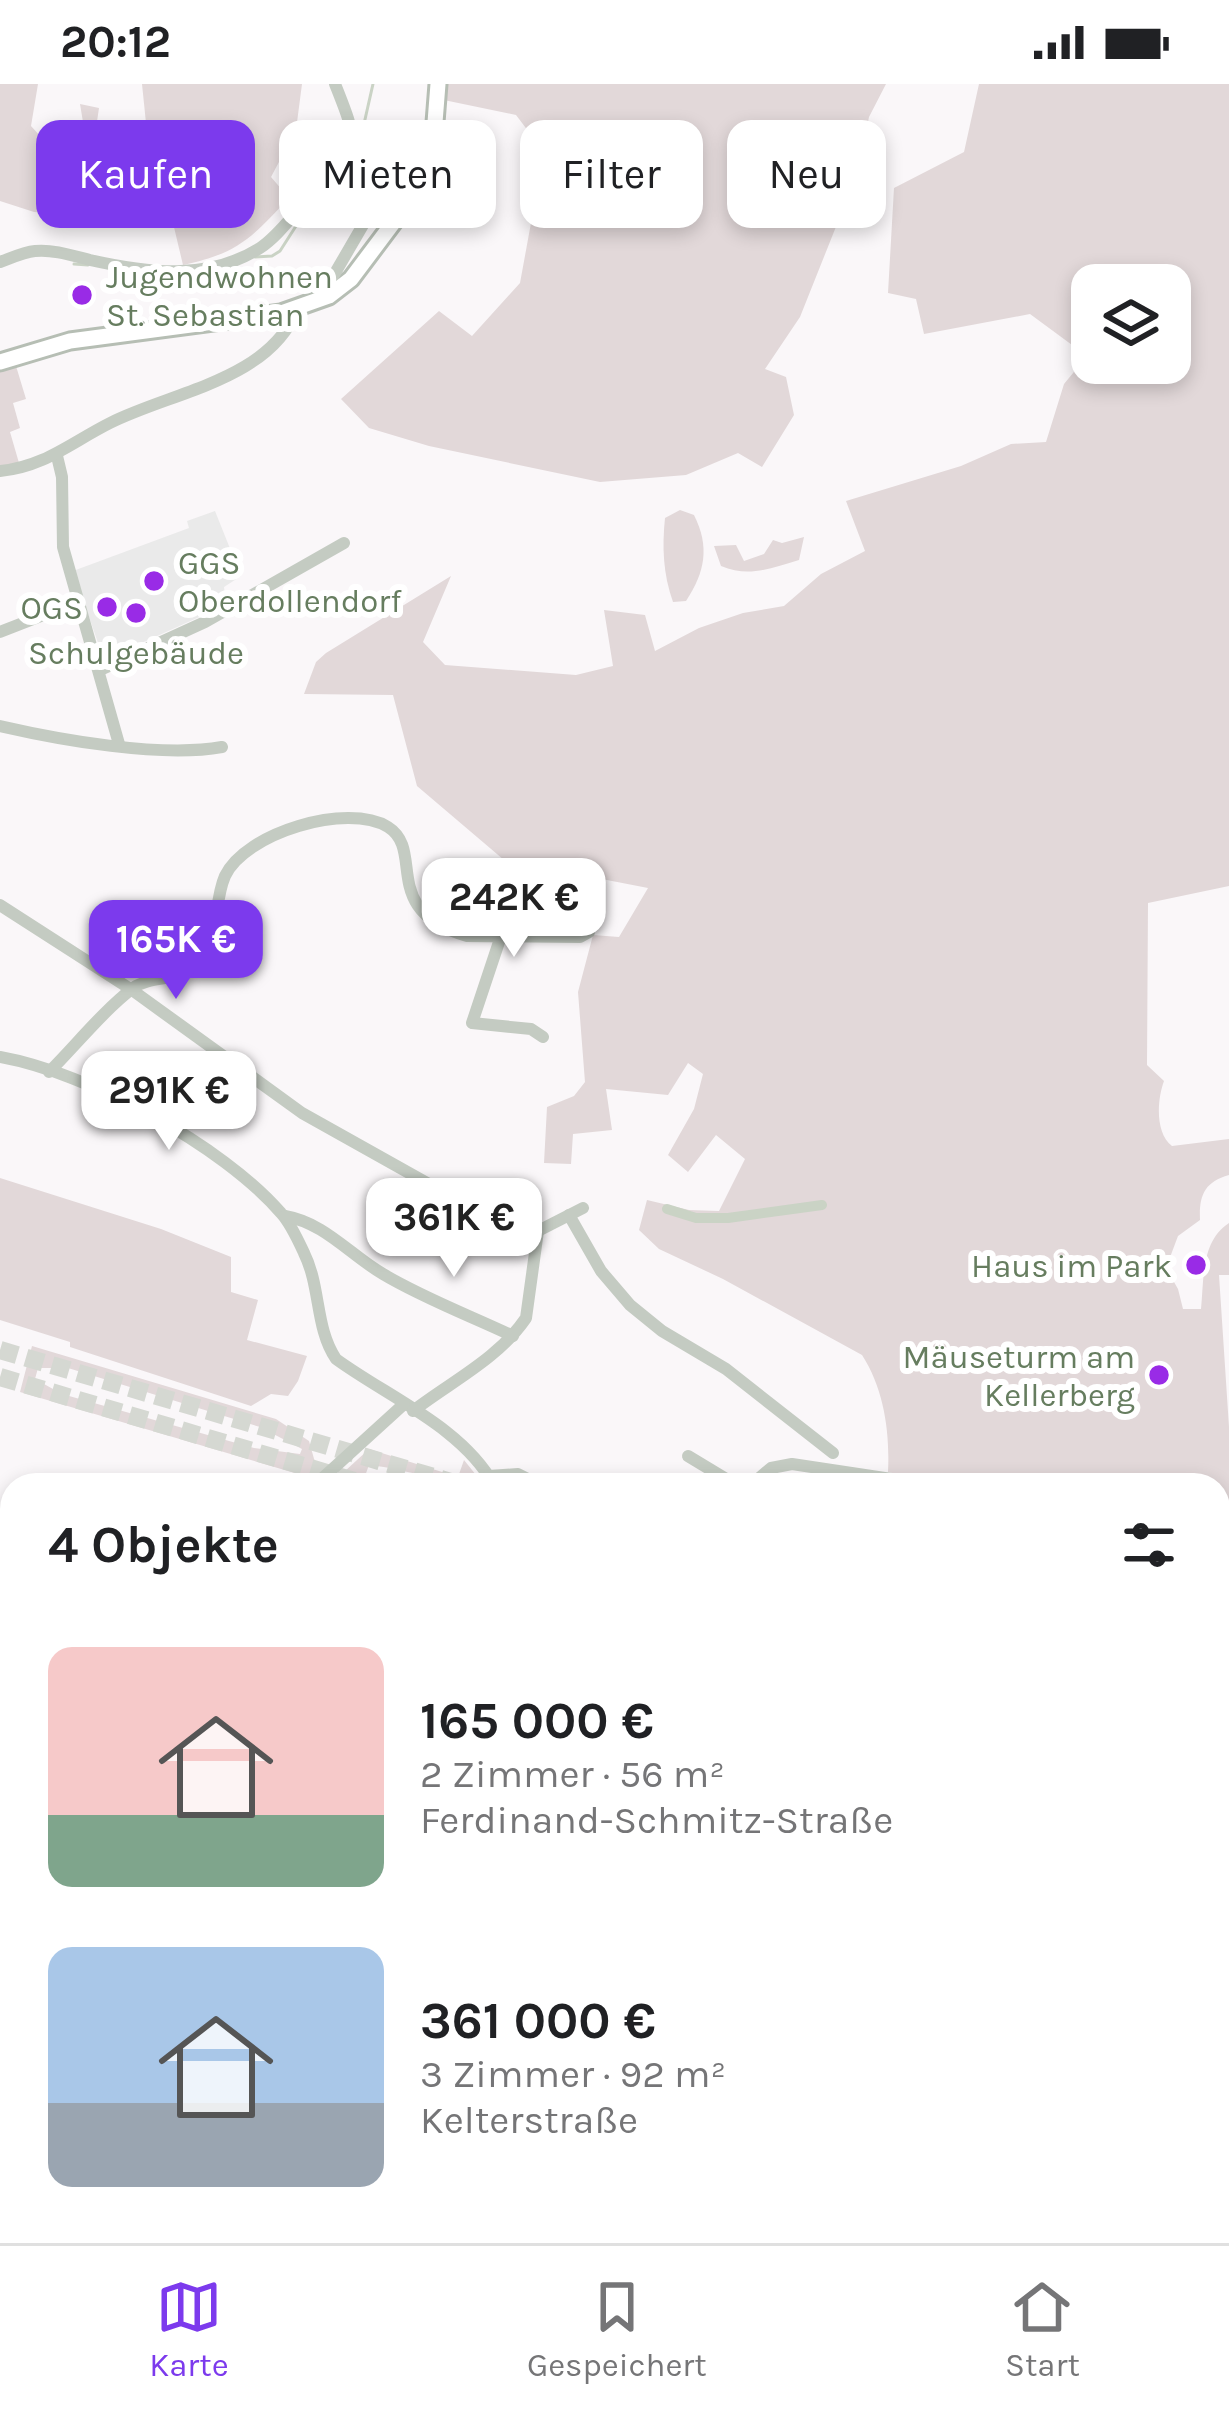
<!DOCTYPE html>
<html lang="de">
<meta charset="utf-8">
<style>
:root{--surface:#fff;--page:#f6f6f6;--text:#202124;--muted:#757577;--line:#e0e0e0;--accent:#7c3aed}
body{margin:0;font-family:Karla,sans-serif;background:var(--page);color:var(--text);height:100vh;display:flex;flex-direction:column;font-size:45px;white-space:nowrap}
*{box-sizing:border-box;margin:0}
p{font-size:39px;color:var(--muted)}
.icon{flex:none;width:66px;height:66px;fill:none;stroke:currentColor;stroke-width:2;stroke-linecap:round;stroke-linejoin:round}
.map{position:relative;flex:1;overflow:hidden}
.panel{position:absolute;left:0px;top:1389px;width:1230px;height:771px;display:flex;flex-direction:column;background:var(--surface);border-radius:36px 36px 0 0;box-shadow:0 6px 18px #0003}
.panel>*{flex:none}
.guide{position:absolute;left:36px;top:36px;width:1158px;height:108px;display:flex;gap:24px}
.tools{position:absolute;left:1071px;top:180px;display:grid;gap:24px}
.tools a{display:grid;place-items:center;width:120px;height:120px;border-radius:24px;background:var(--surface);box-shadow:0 6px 18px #0003;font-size:60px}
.price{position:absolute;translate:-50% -102px;padding:0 27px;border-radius:24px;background:#fff;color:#222;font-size:39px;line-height:78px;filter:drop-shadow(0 3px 6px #0008)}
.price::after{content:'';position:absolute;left:50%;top:72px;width:36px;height:27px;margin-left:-18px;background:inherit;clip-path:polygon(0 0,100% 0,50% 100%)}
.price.selected{background:var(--accent);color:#fff}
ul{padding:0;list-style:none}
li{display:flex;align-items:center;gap:36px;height:300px;padding:0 48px}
li span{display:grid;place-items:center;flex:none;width:336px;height:240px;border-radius:24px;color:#555}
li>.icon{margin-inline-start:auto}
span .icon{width:144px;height:144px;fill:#fffc;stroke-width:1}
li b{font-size:51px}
h2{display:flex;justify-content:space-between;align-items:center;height:144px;padding:0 48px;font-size:51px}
.chip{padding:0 42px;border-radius:24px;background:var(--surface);box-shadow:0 6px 18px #0003;font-size:42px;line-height:108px}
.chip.selected{background:var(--accent);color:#fff}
.status{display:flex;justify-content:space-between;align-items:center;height:84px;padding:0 60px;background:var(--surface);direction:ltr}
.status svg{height:33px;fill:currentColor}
.menu{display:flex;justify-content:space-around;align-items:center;height:168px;border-top:3px solid var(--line);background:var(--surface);font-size:33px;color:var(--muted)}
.menu a{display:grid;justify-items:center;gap:6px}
.menu .selected{color:var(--accent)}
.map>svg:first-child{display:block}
.built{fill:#eaeaea}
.green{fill:#e2d8d9;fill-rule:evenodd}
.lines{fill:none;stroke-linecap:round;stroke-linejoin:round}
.stream{stroke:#cad3c5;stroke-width:3}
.canal{stroke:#cad3c5;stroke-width:10}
.highway-tunnel{stroke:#d5d8d2;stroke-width:18;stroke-dasharray:18 9;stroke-linecap:butt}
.major-casing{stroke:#b6beb4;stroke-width:21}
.highway-casing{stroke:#b5bcb3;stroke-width:24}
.minor{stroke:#c4cbc2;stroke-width:12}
.major{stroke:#fff;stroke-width:15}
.highway{stroke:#fff;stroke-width:18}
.tram{stroke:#a4afa1;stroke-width:3}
.rail-casing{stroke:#a4afa1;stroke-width:8}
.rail{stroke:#fff;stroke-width:3;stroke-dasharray:9;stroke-linecap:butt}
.poi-dot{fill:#992be6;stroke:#fff;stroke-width:4.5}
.labels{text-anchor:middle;stroke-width:12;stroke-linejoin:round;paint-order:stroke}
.poi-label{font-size:33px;fill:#667d5f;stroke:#fff;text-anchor:end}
</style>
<div class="status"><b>20:12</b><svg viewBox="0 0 49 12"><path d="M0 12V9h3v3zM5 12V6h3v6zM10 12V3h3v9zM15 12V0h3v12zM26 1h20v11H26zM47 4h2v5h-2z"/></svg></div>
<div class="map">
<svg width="1229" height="2159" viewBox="0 0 1229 2159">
<rect width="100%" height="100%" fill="#faf7f9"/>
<g class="built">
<path d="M 215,427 L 241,492 L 224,503 L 225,512 L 215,516 L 217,525 L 104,576 L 73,487 L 189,444 L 187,437 Z"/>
<path d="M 1218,1695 L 1229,1699 L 1229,1957 L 1218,1954 Z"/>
</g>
<g class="green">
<path d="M 0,0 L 38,0 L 31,42 L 41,53 L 54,38 L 71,49 L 84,44 L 80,20 L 99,24 L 96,44 L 126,97 L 147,101 L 149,72 L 162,72 L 151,62 L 164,38 L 146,39 L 142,0 L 302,0 L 296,46 L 271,93 L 289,114 C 251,154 239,169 183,181 L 173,139 L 34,128 L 0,117 Z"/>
<path d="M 440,0 L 886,0 L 869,33 L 857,90 L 800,233 L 765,285 L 786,293 L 794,331 L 762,383 L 738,369 L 686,391 L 600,398 L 429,362 L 369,344 L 341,315 L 439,227 L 472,252 L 520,199 L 544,68 L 516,31 L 439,15 Z"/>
<path d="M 979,0 L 1229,0 L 1229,802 L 1148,819 L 1147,981 L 1164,997 C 1157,1016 1155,1049 1172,1062 L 1229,1055 L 1229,1091 C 1204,1098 1199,1112 1200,1136 L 1178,1152 L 1166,1184 L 1178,1205 L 1183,1225 L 1201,1225 C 1204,1195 1201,1157 1229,1139 L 1229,1191 L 1219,1191 L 1229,1343 L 1229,1512 L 1218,1507 L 1218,1401 L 945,1401 L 888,1388 C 890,1348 884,1305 862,1271 L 723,1195 L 659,1165 L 639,1146 L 647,1116 L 689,1126 L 719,1127 L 745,1075 L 716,1051 L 688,1088 L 668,1071 L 694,1025 L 703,990 L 688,979 L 668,1011 L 606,1005 L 612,1046 L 573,1050 L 571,1080 L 544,1079 L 547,1023 L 574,1012 L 585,998 L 578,908 L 593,851 L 619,853 L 648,804 L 504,776 L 417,702 L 393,611 L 304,610 L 316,578 L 326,569 L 451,492 L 423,558 L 445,581 L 576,591 L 613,582 L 604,526 L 645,531 L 655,567 L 699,544 L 743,529 L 784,522 L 821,490 L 865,467 L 846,417 L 961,382 L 1011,360 L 1046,358 L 1064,300 L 1087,272 L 1030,230 L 924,250 L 916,215 L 888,209 L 894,104 L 964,68 ZM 1092,201 L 1170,201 L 1170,279 L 1092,279 Z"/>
<path d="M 16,282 L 26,315 L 13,319 L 20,344 L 10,348 L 19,379 L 0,382 L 0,288 Z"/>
<path d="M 680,426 L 694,431 C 710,463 705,488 686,517 L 673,518 C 663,490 662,463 665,434 Z"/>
<path d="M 804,453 L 799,476 C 771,484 749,494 721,482 L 714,462 L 736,461 L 744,477 L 764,470 L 773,456 L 782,459 Z"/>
<path d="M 0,1094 L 161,1145 L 231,1173 L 231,1208 L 258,1216 L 247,1256 L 307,1272 L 298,1297 L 288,1312 L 271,1310 L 251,1322 L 70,1263 L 70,1258 L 0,1236 Z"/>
<path d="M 32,1262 L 276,1335 L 309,1357 L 318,1389 L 315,1395 L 20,1308 ZM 38,1284 L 68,1284 L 260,1343 L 302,1365 L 300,1370 L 254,1364 L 62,1310 L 35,1295 Z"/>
<path d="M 369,1365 L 458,1393 L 464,1376 L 484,1401 C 444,1401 409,1385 369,1381 L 365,1392 L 381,1401 L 332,1399 Z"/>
<path d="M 1218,1987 L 1229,1989 L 1229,2159 L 1130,2159 L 1083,2152 L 1084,2148 L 1218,2148 Z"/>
<path d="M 389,2148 L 541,2148 L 538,2157 L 544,2159 L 383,2159 Z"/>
</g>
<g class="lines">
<g class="stream">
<path d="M 359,62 L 373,0"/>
<path d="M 255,173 L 272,172 L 280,167 L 312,117"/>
<path d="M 74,180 L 88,181"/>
<path d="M 205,190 L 236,182"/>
</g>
<path class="canal" d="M 667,1125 L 696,1134 L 728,1134 L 822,1121"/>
<g class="highway-tunnel">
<path d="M 0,1266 L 461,1401"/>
<path d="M 0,1293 L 368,1401"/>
</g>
<defs>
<g id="major">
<path d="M 0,278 L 70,257 L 281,229 L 329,212 L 351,195 L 417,107 L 433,64 L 438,0"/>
<path d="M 0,1948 L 12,1950"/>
<path d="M 1003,2148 L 1079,2159"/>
</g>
<g id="highway">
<path d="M 1218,1616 L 1229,1619"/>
<path d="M 1218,1663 L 1229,1667"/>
</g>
</defs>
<use href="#major" class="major-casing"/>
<use href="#highway" class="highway-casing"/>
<g class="minor">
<path d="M 0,178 C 11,174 24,168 35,167 C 53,165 74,172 90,176 C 148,189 208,197 260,164 C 280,151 295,127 312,111 C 360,64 360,62 335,0"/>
<path d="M 329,212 L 331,196 L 388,98 L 385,87 L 350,68"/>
<path d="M 57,372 L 62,393 L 63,463 L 119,660"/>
<path d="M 0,387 C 44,383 72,358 110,339 C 171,308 270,296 297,225"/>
<path d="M 0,548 L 77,518"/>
<path d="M 100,586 L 205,538 L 344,459"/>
<path d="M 0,642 C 61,656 161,674 222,663"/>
<path d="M 0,821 L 132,906 L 302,1029 L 452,1113 L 538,1147"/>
<path d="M 501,852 L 472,939 L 531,945 L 543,953"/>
<path d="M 0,973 C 89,989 222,1061 281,1129 C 291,1140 298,1156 304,1169 C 321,1203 315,1244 336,1275 C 388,1313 462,1343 494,1401"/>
<path d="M 49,988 C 76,961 103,927 133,904 C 153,890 182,899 200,879 C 220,855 213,819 225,792 C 245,749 347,718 388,743 C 426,767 378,826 467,852 L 580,853 L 589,848"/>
<path d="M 569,1131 L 601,1187 L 630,1221 L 662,1247 L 726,1285 L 833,1369"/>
<path d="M 285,1132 C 325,1139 350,1171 383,1190 C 423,1214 471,1232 513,1252"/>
<path d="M 538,1147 L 583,1124"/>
<path d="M 413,1327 C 452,1297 498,1275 526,1234 L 538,1147"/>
<path d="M 688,1372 L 736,1401"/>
<path d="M 489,1392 L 518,1390 L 540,1401"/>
<path d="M 315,1401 L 404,1320"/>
<path d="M 751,1401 L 771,1384 L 792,1380 L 931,1401"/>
<path d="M 1218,1513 L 1229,1518"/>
<path d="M 0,1520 L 12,1523"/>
<path d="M 0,1857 L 12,1852"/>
<path d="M 6,2114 L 12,2109"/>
<path d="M 162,2148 L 195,2156"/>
<path d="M 309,2148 L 323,2148"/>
</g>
<use href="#major" class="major"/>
<use href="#highway" class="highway"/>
<path class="tram" d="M 1218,1635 L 1229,1639"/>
<defs>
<g id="rail">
<path d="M 0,1681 L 12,1684"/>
<path d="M 1218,1968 L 1229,1971"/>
</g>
</defs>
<use href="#rail" class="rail-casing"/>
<use href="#rail" class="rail"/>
</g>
<g class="poi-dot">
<circle cx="82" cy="211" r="12"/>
<circle cx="154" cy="497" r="12"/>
<circle cx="107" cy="523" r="12"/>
<circle cx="136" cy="529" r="12"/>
<circle cx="1196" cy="1181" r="12"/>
<circle cx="1159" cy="1291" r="12"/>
</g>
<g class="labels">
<g class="poi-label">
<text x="106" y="204" text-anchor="start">Jugendwohnen<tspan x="106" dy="38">St. Sebastian</tspan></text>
<text x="178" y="490" text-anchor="start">GGS<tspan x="178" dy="38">Oberdollendorf</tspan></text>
<text x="83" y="535">OGS</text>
<text x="136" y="580" text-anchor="middle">Schulgebäude</text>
<text x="1172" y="1193">Haus im Park</text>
<text x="1135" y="1284">Mäuseturm am<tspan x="1135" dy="38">Kellerberg</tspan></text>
</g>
</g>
</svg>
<div class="tools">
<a><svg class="icon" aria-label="layers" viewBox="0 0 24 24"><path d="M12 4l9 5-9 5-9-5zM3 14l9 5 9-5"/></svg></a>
</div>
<b class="price" style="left:514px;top:876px">242K €</b>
<b class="price selected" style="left:176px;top:918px">165K €</b>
<b class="price" style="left:169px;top:1069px">291K €</b>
<b class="price" style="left:454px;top:1196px">361K €</b>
<div class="guide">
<a class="chip selected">Kaufen</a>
<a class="chip">Mieten</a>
<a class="chip">Filter</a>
<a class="chip">Neu</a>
</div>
<section class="panel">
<h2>4 Objekte<svg class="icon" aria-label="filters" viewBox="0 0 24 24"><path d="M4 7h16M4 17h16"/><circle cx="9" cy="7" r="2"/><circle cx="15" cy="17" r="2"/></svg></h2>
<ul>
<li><span style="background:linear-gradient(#f6c9c9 70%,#7fa58c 0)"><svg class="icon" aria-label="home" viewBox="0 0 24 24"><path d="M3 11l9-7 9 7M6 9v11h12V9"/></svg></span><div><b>165 000 €</b><p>2 Zimmer · 56 m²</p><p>Ferdinand-Schmitz-Straße</p></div></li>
<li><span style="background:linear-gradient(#a9c7e8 65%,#9aa5b1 0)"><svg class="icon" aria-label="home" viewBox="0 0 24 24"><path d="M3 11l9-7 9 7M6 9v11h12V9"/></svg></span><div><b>361 000 €</b><p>3 Zimmer · 92 m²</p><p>Kelterstraße</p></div></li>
</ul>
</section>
</div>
<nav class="menu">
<a class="selected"><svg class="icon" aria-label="map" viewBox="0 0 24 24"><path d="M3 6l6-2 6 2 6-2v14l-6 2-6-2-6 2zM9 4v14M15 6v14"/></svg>Karte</a>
<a><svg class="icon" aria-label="saved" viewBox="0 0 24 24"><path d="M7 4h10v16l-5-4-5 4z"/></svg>Gespeichert</a>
<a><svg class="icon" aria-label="home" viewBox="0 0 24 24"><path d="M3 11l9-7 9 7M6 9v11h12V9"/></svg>Start</a>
</nav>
